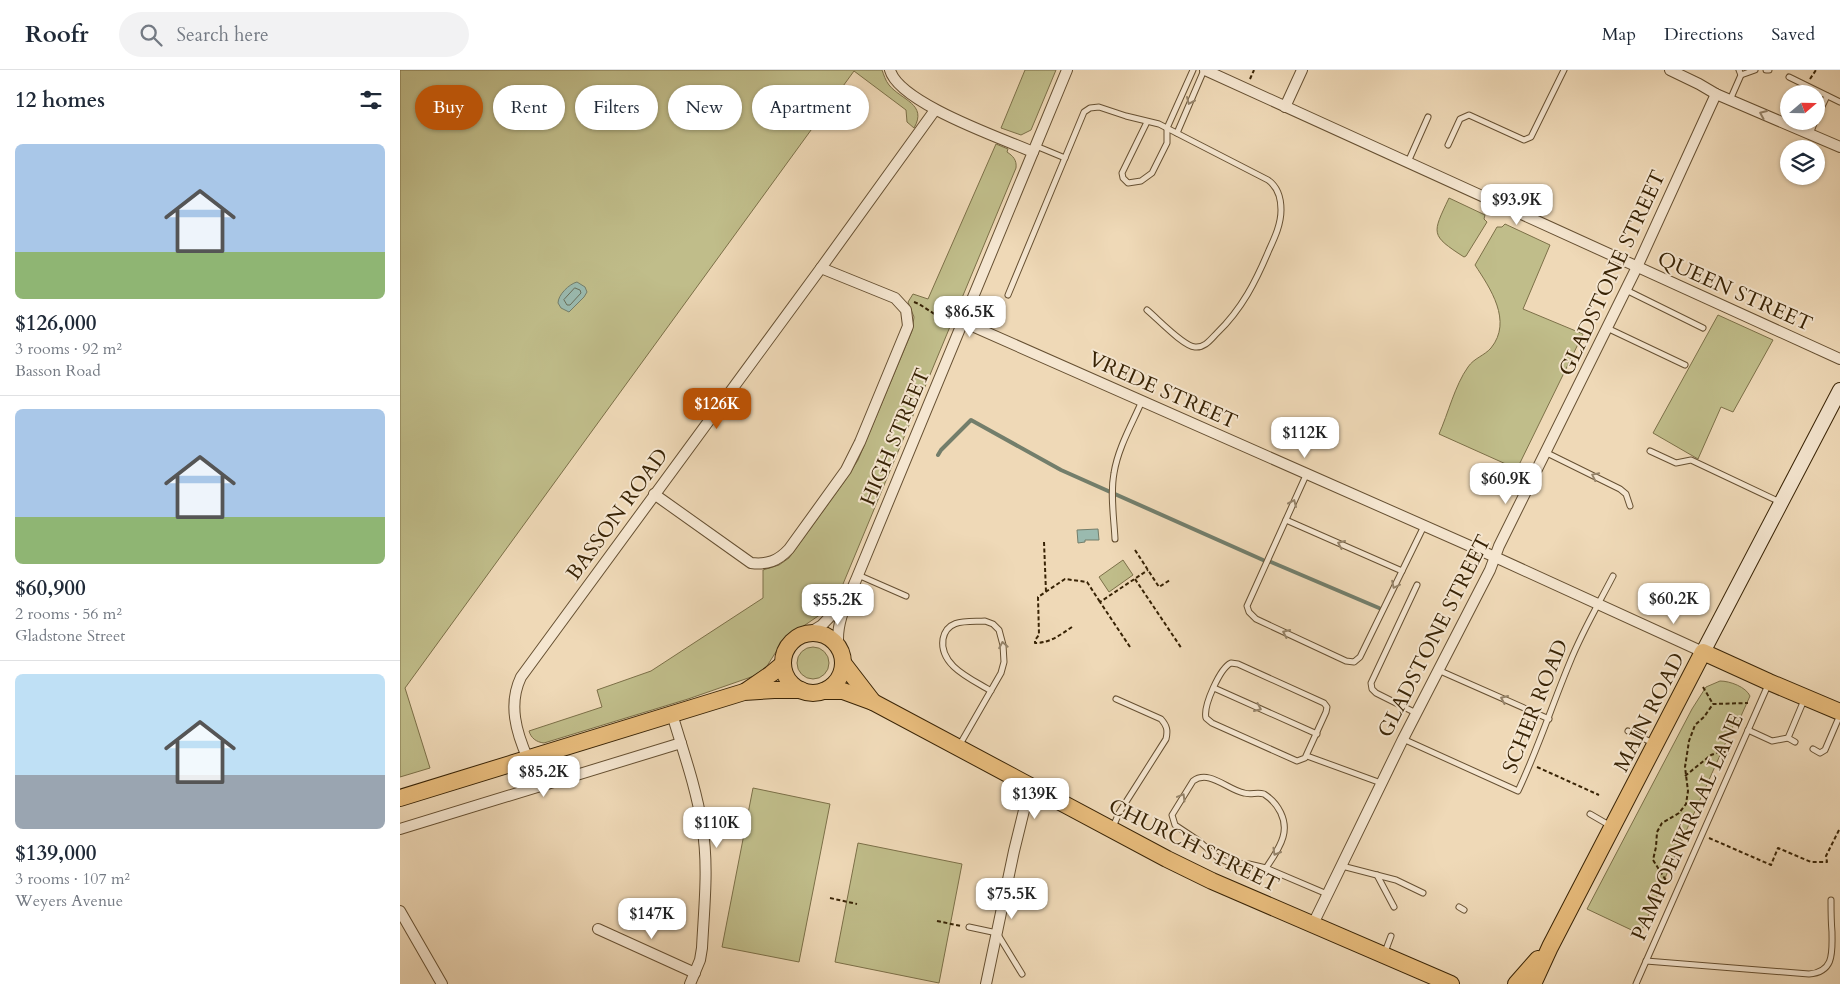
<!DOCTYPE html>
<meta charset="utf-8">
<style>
:root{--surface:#fff;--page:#f2f2f3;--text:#1f2937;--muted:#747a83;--line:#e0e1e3;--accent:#b45309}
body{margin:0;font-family:Cardo,serif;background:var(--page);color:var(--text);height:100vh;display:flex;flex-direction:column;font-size:19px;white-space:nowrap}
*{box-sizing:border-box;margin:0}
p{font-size:16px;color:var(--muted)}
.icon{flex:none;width:28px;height:28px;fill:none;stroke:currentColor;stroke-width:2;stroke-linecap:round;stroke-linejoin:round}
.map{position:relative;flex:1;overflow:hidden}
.sheet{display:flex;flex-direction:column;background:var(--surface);width:400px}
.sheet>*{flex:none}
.top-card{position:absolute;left:15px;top:15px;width:475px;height:45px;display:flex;gap:10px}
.needle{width:32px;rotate:70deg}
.fabs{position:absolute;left:1380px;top:15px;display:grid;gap:10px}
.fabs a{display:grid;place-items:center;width:45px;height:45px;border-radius:50%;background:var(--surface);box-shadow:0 1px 4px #0004;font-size:25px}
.price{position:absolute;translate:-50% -42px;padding:0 11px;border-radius:10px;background:#fff;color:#222;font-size:16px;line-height:32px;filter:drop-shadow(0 1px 2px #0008)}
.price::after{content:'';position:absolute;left:50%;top:30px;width:15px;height:11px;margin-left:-8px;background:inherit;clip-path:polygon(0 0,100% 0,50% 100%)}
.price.on{background:var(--accent);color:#fff}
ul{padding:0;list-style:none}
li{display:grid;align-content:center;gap:10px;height:265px;padding:0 15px}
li+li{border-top:1px solid var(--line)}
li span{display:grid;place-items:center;height:155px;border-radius:8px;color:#555}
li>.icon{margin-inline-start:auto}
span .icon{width:90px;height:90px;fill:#fffc;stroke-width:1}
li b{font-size:21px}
h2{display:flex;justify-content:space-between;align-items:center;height:60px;padding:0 15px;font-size:21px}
.tag{padding:0 18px;border-radius:22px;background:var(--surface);box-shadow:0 1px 4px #0004;font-size:18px;line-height:45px}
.tag.on{background:var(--accent);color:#fff}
header{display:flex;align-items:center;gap:30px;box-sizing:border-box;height:70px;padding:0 25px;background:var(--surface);border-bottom:1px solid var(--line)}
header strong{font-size:24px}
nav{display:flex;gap:28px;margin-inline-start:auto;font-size:18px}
.search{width:350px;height:45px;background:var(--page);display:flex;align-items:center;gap:12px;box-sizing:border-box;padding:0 18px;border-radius:28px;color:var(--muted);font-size:19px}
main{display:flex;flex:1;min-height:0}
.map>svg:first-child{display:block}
.green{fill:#c0bd8a;stroke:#7c7048}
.water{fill:#9abaaf;stroke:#737e6b}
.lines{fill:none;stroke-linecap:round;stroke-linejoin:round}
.shore{stroke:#696e5a;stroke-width:1}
.stream{stroke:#737e6b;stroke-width:4}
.lane-casing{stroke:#665032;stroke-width:7}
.street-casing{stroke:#665032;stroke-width:12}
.secondary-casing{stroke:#382305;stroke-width:16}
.primary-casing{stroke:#382305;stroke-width:18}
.path{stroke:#382305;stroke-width:2;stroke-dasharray:4 2.5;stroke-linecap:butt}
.lane{stroke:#f5e6d0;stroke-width:5}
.street{stroke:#f5e6d0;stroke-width:10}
.secondary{stroke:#f5e6d0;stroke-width:14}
.primary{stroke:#e8bc7c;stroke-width:16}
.oneway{stroke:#96846a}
.labels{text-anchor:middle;stroke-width:4;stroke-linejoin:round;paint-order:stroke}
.street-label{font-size:21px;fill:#382305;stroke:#f5e6d0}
</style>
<header>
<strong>Roofr</strong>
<div class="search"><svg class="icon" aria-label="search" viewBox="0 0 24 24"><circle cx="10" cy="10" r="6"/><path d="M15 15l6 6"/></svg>Search here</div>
<nav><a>Map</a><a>Directions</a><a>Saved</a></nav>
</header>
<main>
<section class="sheet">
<h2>12 homes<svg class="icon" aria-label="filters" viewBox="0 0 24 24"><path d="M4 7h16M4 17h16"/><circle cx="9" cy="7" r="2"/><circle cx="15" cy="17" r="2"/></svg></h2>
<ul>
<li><span style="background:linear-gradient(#a9c7e8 70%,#8fb573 0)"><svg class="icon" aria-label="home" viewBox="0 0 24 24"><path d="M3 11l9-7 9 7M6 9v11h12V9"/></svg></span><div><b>$126,000</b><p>3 rooms · 92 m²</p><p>Basson Road</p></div></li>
<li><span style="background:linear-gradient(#a9c7e8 70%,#8fb573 0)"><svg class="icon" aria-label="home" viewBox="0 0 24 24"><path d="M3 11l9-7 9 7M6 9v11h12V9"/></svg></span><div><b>$60,900</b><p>2 rooms · 56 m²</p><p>Gladstone Street</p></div></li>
<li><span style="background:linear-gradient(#bfe0f5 65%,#9aa5b1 0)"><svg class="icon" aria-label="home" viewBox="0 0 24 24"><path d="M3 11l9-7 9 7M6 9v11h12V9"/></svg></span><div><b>$139,000</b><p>3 rooms · 107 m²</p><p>Weyers Avenue</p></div></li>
</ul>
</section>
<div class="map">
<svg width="1440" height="914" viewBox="0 0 1440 914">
<rect width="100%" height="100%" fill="#efd9b7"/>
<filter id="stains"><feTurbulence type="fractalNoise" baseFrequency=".004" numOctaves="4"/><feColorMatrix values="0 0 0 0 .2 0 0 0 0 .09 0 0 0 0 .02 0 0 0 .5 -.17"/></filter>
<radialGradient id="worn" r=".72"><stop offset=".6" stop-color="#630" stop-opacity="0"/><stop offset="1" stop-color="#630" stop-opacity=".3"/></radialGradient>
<g class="green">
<path d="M 0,0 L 482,0 C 484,5 485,10 489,15 C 501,30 528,34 514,58 L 507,52 L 506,40 L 454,1 L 5,618 L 30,698 L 0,707 Z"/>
<path d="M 625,0 L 656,0 L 631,60 L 621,65 L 601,58 Z"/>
<path d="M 596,74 L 608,79 L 607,82 C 613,86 617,90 616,98 L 443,514 L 437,527 L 424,542 L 389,566 L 379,577 L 367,596 L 354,606 L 288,629 L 144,673 C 136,672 131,668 129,661 L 202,637 L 197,620 L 251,601 L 363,528 L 363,500 L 379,495 L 389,488 L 444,412 L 458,390 L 512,261 L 514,247 L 508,232 L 513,224 L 528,229 Z"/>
<path d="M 1049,128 L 1085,145 L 1084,149 L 1087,152 L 1066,186 L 1064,187 C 1030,165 1032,164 1049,128 Z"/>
<path d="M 1105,154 L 1150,175 L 1123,239 L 1183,264 L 1117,399 L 1039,364 C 1048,344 1055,315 1068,297 C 1074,288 1084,286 1091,278 C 1113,251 1090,218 1075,195 L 1097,157 L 1102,157 Z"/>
<path d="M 1318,245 L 1373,270 L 1333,342 L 1321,337 L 1298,389 L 1253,363 Z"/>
<path d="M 723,490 L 733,505 L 709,522 L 699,507 Z"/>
<circle cx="413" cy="593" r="16"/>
<path d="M 1320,611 C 1330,611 1346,617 1350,626 L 1337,655 L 1334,654 L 1240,864 L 1187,839 L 1292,639 L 1306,617 Z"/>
<path d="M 353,718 L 430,734 L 399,892 L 322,877 Z"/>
<path d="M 458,773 L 562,794 L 539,913 L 435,892 Z"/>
</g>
<g class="water">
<path d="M 177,212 L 185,217 L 187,222 L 184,227 L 169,242 L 161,238 L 158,233 C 158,225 169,214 177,212 Z"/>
<path d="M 698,459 L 699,470 L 685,470 L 685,472 L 678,473 L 677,460 Z"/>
</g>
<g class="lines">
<path class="shore" d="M 175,218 L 180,220 L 181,223 L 170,235 L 167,235 L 164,230 Z"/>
<g class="stream">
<path d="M 538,385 L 541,380 L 571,350 L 661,400 L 863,490"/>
<path d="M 871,492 L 979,538"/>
</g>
<defs>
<g id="lane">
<path d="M 1366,0 L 1369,0"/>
<path d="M 1341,5 L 1355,0"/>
<path d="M 1389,7 L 1440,32"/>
<path d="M 1330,30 L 1341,5 L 1339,0"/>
<path d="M 1416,49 L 1427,26"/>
<path d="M 747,52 L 722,103 L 723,108 L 728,113 L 741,111 L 752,103 L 767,73 L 767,58 L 793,0"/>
<path d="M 777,63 L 804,0"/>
<path d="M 1410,64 L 1415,51"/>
<path d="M 1048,75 L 1060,49 L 1069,45 L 1124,70 L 1131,67 L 1164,0"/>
<path d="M 636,76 L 665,88"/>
<path d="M 1008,92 L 1028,47"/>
<path d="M 1226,220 L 1303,258"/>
<path d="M 608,225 L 684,42 L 690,38 L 699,37 L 726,46 L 759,54 L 868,110 C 878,117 881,127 881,140 C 881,154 875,167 869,180 C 856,211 842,239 817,263 C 811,269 805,278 795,277 C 783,276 758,249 747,240"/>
<path d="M 1207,258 L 1285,295"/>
<path d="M 1250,381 L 1276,393 L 1291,390 L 1380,432"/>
<path d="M 1147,383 L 1220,419 L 1226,424 L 1230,436"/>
<path d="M 907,403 L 847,536 L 849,542 L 856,549 L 946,591 L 954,592 L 960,587 L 1024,456"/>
<path d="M 886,450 L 1002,501"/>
<path d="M 715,469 C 714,448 710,424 714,403 C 718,378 732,354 742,331"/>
<path d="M 458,505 L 506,526"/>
<path d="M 831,593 L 838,594 L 924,633 L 927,637 L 926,642 L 905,688 L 897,691 L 812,653 L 806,648 C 803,636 820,598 831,593 Z"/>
<path d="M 1038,600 L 1149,649"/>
<path d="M 814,618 L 917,664"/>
<path d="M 1016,643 L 976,623 L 972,619 L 971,613 L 1017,515"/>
<path d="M 1348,660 L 1372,671 L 1388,668"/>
<path d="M 1228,661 L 1253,673"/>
<path d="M 1003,669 L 1118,721 C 1138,679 1152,635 1170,592 C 1182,562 1198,535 1213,506"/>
<path d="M 1395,672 L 1388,668 L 1404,630"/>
<path d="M 559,676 L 601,603 L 604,592 L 603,575 L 599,560 L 593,554 L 585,551 C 568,552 547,548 543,569 C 539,596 572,609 591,621"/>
<path d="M 1413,679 L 1420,683 L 1425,680 L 1440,645"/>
<path d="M 907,686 L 981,713"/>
<path d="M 1190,744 L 1209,755"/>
<path d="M 713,757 L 719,743 L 766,669 C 768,660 767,656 761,649 L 716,629"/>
<path d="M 942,796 L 996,810 L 1023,823"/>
<path d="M 866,798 C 872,789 880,778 883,767 C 888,750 878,733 864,724 C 857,722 851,725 844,723 C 828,720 809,699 793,711 L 772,745 L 775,755 L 799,771 L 818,788 L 830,793 L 849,794 L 866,798 L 927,824"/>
<path d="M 977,805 L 994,837"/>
<path d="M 1059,837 L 1064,840"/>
<path d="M 569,857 L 597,863 L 622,904"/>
<path d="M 985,882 L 991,866"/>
<path d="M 1246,891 L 1409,904 C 1435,902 1432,881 1432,862 C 1431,851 1431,841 1431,830"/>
<path d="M 1236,914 L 1368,615"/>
</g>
<g id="street">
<path d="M 490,0 C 499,33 601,68 633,82"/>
<path d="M 805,0 L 1440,289"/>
<path d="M 1270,0 L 1299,14 L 1316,24 L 1440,77"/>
<path d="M 885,37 L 902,0"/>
<path d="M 563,252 L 1095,487 L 1303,582"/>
<path d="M 254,424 L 351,493 C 367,495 378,491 389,479 L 446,400 L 460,372 L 508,256 L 506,240 L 495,228 L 421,198"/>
<path d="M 409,563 L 422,555 L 447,529"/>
<path d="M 439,578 C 434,555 449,527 458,505 L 667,0"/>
<path d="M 272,644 C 283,681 296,717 302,755 C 309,796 304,837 302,878 L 300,890 L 290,914"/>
<path d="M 128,689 C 116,662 108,634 121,607 L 421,198 L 535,40"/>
<path d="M 0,759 L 281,673"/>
<path d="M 0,841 L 42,914"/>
<path d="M 913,854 L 1003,669 L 1090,500 L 1099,476 L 1237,197 L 1316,24"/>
<path d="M 198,859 L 295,903"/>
<path d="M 586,914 L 614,781 L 627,728 L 628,714"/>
</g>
<path id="secondary" d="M 1303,582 L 1440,320"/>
<g id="primary">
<circle cx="413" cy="593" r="30"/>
<path d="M 443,593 L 473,632"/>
<path d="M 346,621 L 371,604 L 383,594"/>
<path d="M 424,621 L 443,621 L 473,632 L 767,789 L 812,811 L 1051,914"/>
<path d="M 0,728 L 344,622 L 374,620 L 401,620"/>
<path d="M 1116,914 L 1138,889"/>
<path d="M 1133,914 L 1150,877 L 1303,582 L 1369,612 L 1440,642"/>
</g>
</defs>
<use href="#lane" class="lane-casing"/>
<use href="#street" class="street-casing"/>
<use href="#secondary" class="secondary-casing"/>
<use href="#primary" class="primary-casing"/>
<g class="path">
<path d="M 850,9 L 854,0"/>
<path d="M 1410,9 L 1416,0"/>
<path d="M 514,232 L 519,234 L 550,254"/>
<path d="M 644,472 L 646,522"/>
<path d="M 735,480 L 759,517 L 770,510"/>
<path d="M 735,509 L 782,579"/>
<path d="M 672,557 C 660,565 650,573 635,573 L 635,570 L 639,565 L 638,527 L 665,509 L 687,512 L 700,532"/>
<path d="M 730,577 L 700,532 L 748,500"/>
<path d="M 1303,617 L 1313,634"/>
<path d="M 1137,697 L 1199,725"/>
<path d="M 1285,706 L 1311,685 L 1322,681 L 1329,684"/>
<path d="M 1309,768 L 1371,795 L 1378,778 L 1411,792 L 1427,792 L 1426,786 L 1440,758"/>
<path d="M 1272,812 L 1265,809 L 1253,790 L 1256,777 L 1257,762 L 1262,753 L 1279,743 L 1286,734 L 1288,721 L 1285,697 L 1289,671 L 1295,655 L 1304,647 L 1313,634 L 1348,633"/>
<path d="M 430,828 L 457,834"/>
<path d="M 537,851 L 561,856"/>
</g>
<use href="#lane" class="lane"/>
<use href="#street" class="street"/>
<use href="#secondary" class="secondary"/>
<use href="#primary" class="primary"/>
</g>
<defs><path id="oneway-chevron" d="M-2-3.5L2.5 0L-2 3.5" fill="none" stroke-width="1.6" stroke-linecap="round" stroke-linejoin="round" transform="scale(1.25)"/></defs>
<g class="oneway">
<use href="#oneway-chevron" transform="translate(790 31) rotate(114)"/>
<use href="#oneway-chevron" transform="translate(1363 44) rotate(-157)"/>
<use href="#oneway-chevron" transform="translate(1195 406) rotate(-154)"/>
<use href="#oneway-chevron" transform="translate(893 433) rotate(-66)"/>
<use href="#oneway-chevron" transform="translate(941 474) rotate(-156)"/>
<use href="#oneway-chevron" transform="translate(995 515) rotate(116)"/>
<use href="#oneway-chevron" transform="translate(886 563) rotate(-155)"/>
<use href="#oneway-chevron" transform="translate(603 575) rotate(-100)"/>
<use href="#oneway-chevron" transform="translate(1104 629) rotate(-156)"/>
<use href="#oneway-chevron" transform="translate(858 638) rotate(24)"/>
<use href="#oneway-chevron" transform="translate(782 727) rotate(-59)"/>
<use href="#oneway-chevron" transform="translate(876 782) rotate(120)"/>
</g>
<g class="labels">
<g class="street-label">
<text transform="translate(1212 203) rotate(-65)" y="7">GLADSTONE STREET</text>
<text transform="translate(1335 221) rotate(24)" y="7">QUEEN STREET</text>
<text transform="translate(763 320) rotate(24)" y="7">VREDE STREET</text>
<text transform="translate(495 367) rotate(-67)" y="7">HIGH STREET</text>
<text transform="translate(217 444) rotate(-54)" y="7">BASSON ROAD</text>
<text transform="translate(1034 566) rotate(-63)" y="7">GLADSTONE STREET</text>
<text transform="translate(1135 636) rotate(-68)" y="7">SCHER ROAD</text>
<text transform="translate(1249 642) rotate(-63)" y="7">MAIN ROAD</text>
<text transform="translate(1287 757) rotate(-66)" y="7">PAMPOENKRAAL LANE</text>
<text transform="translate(794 775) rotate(26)" y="7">CHURCH STREET</text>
</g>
</g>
<rect width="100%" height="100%" filter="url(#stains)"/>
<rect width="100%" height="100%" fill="url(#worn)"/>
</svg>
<div class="fabs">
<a><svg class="needle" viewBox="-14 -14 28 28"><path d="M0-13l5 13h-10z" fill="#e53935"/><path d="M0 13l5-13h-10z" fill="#747a83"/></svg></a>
<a><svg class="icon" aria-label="layers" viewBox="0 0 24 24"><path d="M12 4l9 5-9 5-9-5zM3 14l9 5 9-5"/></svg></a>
</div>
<b class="price" style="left:1117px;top:156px">$93.9K</b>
<b class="price" style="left:570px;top:268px">$86.5K</b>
<b class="price on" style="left:317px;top:360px">$126K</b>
<b class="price" style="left:905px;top:389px">$112K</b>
<b class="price" style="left:1106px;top:435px">$60.9K</b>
<b class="price" style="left:1274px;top:555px">$60.2K</b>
<b class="price" style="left:438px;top:556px">$55.2K</b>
<b class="price" style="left:144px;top:728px">$85.2K</b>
<b class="price" style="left:635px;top:750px">$139K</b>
<b class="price" style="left:317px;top:779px">$110K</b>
<b class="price" style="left:612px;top:850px">$75.5K</b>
<b class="price" style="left:252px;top:870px">$147K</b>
<div class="top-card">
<a class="tag on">Buy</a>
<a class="tag">Rent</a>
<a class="tag">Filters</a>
<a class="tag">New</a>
<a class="tag">Apartment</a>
</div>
</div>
</main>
